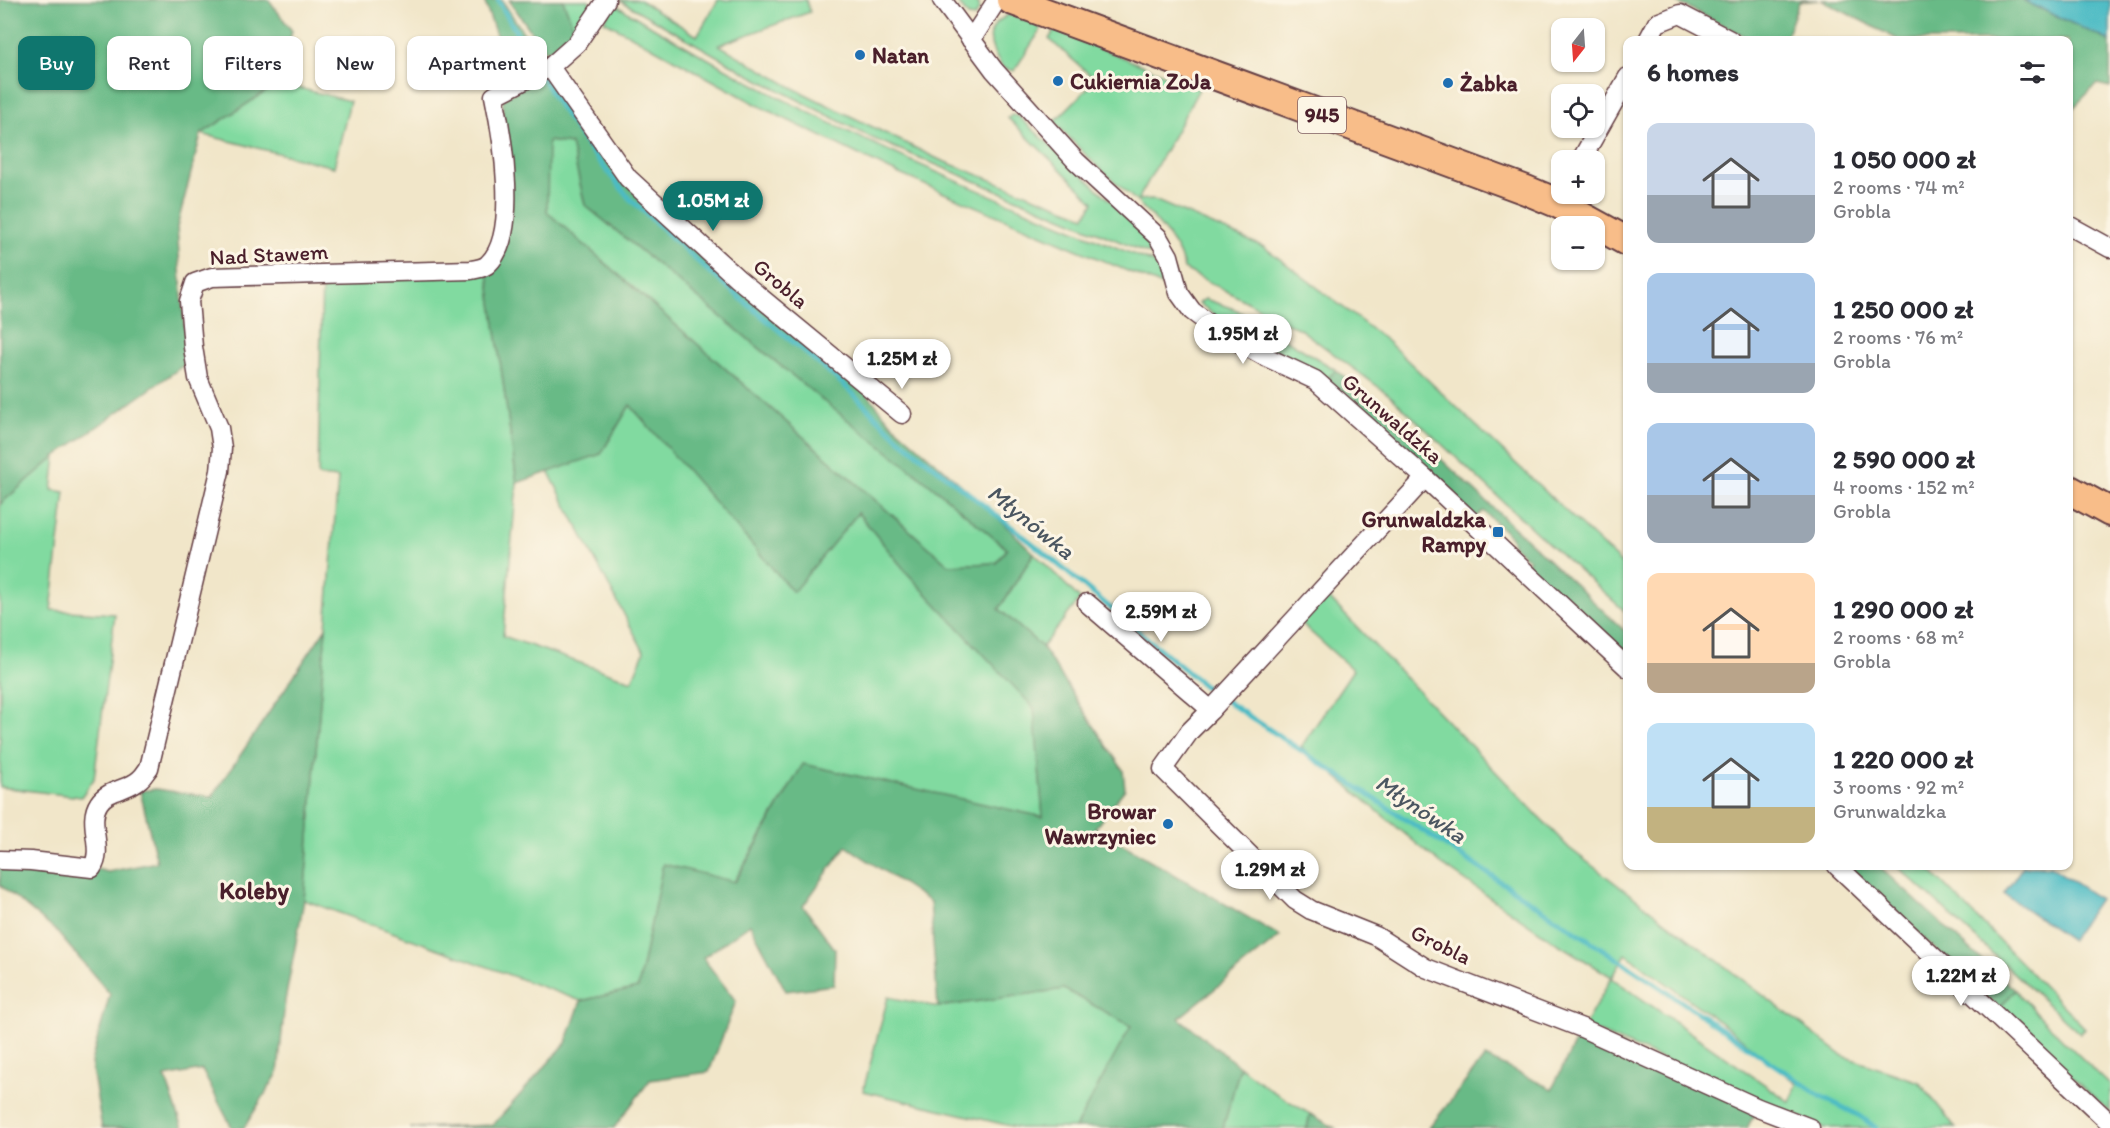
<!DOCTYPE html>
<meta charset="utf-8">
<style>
:root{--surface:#fff;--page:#f7f7f7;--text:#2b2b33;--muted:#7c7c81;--accent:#0f766e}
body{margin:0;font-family:Itim,sans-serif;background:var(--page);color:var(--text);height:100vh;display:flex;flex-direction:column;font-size:22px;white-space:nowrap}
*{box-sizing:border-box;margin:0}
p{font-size:20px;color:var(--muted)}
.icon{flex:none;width:33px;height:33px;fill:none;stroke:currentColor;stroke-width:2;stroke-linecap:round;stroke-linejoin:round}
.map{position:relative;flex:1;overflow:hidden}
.panel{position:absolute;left:1623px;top:36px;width:450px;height:834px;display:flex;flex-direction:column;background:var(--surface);border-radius:12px;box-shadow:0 2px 4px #0004}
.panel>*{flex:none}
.hud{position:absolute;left:18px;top:36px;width:570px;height:54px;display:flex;gap:12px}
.needle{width:39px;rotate:197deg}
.controls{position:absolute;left:1551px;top:18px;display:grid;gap:12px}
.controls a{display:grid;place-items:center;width:54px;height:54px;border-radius:12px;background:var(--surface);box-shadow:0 2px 4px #0004;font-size:30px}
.price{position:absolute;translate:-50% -51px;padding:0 14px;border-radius:21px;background:#fff;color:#222;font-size:20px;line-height:39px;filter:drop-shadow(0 2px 3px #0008)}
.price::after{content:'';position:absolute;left:50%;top:36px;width:18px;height:14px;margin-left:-9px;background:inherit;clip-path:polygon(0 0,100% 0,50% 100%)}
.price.selected{background:var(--accent);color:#fff}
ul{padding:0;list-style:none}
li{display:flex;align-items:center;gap:18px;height:150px;padding:0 24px}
li span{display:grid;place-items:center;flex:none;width:168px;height:120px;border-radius:12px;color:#555}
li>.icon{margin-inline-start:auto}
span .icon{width:72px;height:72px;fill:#fffc;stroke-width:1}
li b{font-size:26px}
h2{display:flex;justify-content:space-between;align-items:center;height:72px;padding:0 24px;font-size:26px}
.pill{padding:0 21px;border-radius:12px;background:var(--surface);box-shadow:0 2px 4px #0004;font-size:21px;line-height:54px}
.pill.selected{background:var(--accent);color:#fff}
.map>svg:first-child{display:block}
.green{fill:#81daa0;stroke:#667c66;stroke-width:1.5;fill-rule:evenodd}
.forest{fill:#68ba86;stroke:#596c58;stroke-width:1.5;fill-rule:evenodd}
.water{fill:#4cbbc4;stroke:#4b6d78;stroke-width:1.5}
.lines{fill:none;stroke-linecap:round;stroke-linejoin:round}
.stream{stroke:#4cbbc4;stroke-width:5}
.minor-casing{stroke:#633d43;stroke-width:21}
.primary-casing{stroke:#633d43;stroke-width:32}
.minor{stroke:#fff;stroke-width:18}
.primary{stroke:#f8bd89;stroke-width:28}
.poi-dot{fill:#1f6fb2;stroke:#fcf5e5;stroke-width:2}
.labels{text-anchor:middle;stroke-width:6;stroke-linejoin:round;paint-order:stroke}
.shield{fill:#fcf5e5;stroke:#7f5f63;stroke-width:1.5}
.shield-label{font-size:21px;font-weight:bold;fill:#4a1f2b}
.poi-label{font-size:22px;font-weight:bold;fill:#4a1f2b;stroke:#fcf5e5;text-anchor:start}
.street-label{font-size:22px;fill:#4a1f2b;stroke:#fcf5e5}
.water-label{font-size:24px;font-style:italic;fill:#4b5661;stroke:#fcf5e5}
.neighbourhood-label{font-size:24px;font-weight:bold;fill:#4a1f2b;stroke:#fcf5e5}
</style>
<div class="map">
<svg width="2110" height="1128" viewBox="0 0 2110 1128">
<rect width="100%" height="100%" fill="#fcf5e5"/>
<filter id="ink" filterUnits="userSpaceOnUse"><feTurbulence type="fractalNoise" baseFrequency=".0167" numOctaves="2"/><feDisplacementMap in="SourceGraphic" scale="12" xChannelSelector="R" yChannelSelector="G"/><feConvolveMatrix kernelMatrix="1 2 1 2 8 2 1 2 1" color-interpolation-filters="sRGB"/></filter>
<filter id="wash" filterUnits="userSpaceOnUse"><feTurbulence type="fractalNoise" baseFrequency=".008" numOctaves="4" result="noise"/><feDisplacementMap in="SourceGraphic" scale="24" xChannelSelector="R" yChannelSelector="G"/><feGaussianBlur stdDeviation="1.35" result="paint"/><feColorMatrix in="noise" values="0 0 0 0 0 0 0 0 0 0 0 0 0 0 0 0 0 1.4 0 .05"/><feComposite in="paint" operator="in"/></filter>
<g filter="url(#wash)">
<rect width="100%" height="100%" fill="#f1e6c9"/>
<g class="green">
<path d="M 563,0 L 589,0 L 592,7 L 576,34 Z"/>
<path d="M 619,0 L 640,0 L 697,36 L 718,0 L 806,0 L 810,12 L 719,45 L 797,90 L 940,160 L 1085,216 L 1094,202 L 1008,118 L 1012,115 L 1018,116 L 1147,234 L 1159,258 L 872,138 L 748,74 Z"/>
<path d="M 956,0 L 973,0 L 979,4 L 979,9 L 975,17 L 968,16 Z"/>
<path d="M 614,4 C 679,43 745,81 812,114 C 930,173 1053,221 1174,271 L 1179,293 L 890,170 L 763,108 L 604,21 Z"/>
<path d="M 1010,14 L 1039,25 L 1040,31 L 1014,71 L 1003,68 C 988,47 982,27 1010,14 Z"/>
<path d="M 1055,29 L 1199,89 L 1138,200 L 1152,199 L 1264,247 L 1387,341 L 1627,569 L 1627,613 L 1539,535 L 1388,394 L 1301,330 L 1184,269 C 1178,232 1123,190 1096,165 C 1081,151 1068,136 1054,122 L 1096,80 L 1049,39 Z"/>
<path d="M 279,83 L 350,101 L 334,167 L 201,134 Z"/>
<path d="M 547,141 L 571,144 L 585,205 L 826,403 L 931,485 L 1007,549 L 996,563 L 949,565 L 547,212 Z"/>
<path d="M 487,266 L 517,483 L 503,636 L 632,681 L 644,652 L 548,471 L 601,454 L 630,405 L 793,591 L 858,513 L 908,574 L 1035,708 L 1043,817 L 803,764 L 734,882 L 663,865 L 638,988 L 581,1001 L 304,900 L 338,478 L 318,476 L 322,274 Z"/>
<path d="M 1205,299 L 1237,310 L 1336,370 L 1326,380 C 1311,372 1297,363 1282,354 C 1250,337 1227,327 1199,303 Z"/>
<path d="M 56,456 L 52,490 L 65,492 L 51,610 L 115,614 L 94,779 L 81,797 L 0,787 L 0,504 Z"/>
<path d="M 1034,553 L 1080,599 L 1042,647 L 999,609 Z"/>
<path d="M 1346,562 L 1330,599 L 1569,848 L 1843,1056 L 1919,1082 L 1956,1128 L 1825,1128 L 1584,1026 L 1612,977 L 1555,942 L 1441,864 L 1301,747 L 1353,670 L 1295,618 ZM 1626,954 L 1732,1031 L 1797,1084 L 1790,1102 L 1612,978 Z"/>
<path d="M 1897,866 L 1926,866 L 2085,1028 L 2080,1034 Z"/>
<path d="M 1064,989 L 1132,1026 L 1075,1128 L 1019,1128 L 863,1091 L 888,997 L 938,1007 Z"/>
<path d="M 2015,990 L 2062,1039 L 2110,1085 L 2110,1112 L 1999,1009 Z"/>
<path d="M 1240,1067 L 1269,1089 L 1310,1114 L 1307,1128 L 1223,1128 Z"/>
</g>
<g class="forest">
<path d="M 0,0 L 269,0 L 292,31 L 279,83 L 201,134 L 177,227 L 187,363 L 56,456 L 0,504 Z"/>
<path d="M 484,0 L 502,0 L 536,52 L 535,67 L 511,79 Z"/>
<path d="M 509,0 L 563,0 L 576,34 L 557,50 L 544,50 Z"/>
<path d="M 1673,0 L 1819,0 L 1799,2 L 1785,40 L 1752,40 Z"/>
<path d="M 1821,0 L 2022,0 L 2110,41 L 2110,87 L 2097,84 L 2072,109 L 2069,110 L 2068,40 L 1899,40 Z"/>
<path d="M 546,73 L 623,177 L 868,395 L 891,423 L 982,503 L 1034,553 L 999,609 L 1042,647 L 1123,770 L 1125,789 L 1095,828 L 1280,936 L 1179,1018 L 1240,1067 L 1223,1128 L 1075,1128 L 1131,1026 L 1064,989 L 938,1007 L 930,902 L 846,846 L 803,906 L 835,949 L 834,985 L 786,991 L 750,924 L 703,958 L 736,1001 L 709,1072 L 650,1080 L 614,1128 L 409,1128 L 493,1125 L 566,1043 L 581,1001 L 638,988 L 663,864 L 735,882 L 803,764 L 1043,817 L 1034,708 L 908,574 L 858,513 L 793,592 L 630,405 L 601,454 L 517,483 L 487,266 L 500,244 L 503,99 ZM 548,141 L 571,144 L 585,205 L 826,403 L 931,485 L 1007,549 L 996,563 L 949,565 L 547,212 Z"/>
<path d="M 1336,370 L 1396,417 L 1627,633 L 1627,660 L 1525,565 L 1529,560 L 1513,545 L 1511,537 L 1483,511 L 1475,518 L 1386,431 L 1326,380 Z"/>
<path d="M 326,628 L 304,900 L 285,1001 L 278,1073 L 244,1128 L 232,1128 L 202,1070 L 165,1077 L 183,1128 L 102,1128 L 91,1062 L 110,994 L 56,931 L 0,885 L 0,860 L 92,868 L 108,872 L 157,862 L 140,791 L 156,789 L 212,797 Z"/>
<path d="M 1846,866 L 1878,866 L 2015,990 L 1999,1009 Z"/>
<path d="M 1582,1028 L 1758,1108 L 1747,1128 L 1429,1128 L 1485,1057 L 1552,1089 Z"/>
<path d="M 1310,1114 L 1335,1128 L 1307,1128 Z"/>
</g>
<g class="water">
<path d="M 2022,0 L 2110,0 L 2110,41 Z"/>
<path d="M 2023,866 L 2050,866 L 2099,899 L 2071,940 L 2004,894 Z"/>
</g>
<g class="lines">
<path class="stream" d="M 498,0 L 554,98 L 587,146 L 630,199 L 705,268 L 844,385 L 898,438 L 1037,547 L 1208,689 L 1654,983 L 1822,1097 L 1860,1116 L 1876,1128"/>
</g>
</g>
<g filter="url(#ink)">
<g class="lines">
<defs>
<g id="minor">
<path d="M 942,0 L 994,70 L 1076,161 L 1158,237 L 1169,256 L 1179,293 L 1192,311 L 1217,330 L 1264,356 L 1315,380 L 1425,478 L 1628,668"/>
<path d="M 971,40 L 997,0"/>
<path d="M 1648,40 L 1657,23 L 1680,14 L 1730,40"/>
<path d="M 550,67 L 628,178 L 737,278 L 902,414"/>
<path d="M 1581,160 L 1628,77"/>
<path d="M 2068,225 L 2110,248"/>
<path d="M 1425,478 L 1211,710 L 1190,731 L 1163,769 L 1295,900 L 1311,910 L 1376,936 L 1426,968 L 1582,1028 L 1758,1108 L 1810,1128"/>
<path d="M 1087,603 L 1211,710"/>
<path d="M 0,860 L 31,861 L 92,868 C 105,849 86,822 99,803 C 108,789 129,790 140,779 C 144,776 146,771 149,768 L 220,471 L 222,448 L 219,428 L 198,378 L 193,347 L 189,301 L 195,283 L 212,277 L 471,270 C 477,269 484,268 488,264 C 520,235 502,134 494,96 L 550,67 L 577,43 L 606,0"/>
<path d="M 1837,866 L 2110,1123"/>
</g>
<g id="primary">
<path d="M 1011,0 L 1526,190 L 1557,203 L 1628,242"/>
<path d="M 2068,489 L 2110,512"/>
</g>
</defs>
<use href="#minor" class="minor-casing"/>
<use href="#primary" class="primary-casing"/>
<use href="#minor" class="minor"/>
<use href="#primary" class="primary"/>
</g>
</g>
<g class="poi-dot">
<circle cx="860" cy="55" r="6"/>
<circle cx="1058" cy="81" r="6"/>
<circle cx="1448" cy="83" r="6"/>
<rect x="1492" y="526" width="12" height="12" rx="3"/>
<circle cx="1168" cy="824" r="6"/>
</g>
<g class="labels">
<rect class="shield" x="1298" y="97" width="48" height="36" rx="4.5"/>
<g class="shield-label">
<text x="1322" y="122">945</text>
</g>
<g class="poi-label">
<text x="872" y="63">Natan</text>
<text x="1070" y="89">Cukiernia ZoJa</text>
<text x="1460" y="91">Żabka</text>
<text x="1486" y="527" text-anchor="end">Grunwaldzka<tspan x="1486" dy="25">Rampy</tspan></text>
<text x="1156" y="819" text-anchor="end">Browar<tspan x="1156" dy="25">Wawrzyniec</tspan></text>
</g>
<g class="street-label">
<text transform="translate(269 254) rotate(-3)" y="8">Nad Stawem</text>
<text transform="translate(781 283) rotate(40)" y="8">Grobla</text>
<text transform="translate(1393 418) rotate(41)" y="8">Grunwaldzka</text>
<text transform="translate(1441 944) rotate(26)" y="8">Grobla</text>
</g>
<g class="water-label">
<text transform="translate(1031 522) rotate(39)" y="8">Młynówka</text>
<text transform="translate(1421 809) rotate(34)" y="8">Młynówka</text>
</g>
<g class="neighbourhood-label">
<text x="254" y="899">Koleby</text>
</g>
</g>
</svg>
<div class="controls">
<a><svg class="needle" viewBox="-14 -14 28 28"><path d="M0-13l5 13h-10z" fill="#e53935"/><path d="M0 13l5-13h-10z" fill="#7c7c81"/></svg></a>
<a><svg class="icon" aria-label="locate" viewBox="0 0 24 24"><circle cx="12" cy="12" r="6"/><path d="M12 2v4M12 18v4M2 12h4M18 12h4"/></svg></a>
<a>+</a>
<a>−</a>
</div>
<b class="price selected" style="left:713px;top:232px">1.05M zł</b>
<b class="price" style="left:1243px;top:365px">1.95M zł</b>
<b class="price" style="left:902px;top:390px">1.25M zł</b>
<b class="price" style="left:1161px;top:643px">2.59M zł</b>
<b class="price" style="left:1270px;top:901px">1.29M zł</b>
<b class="price" style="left:1961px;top:1007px">1.22M zł</b>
<div class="hud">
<a class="pill selected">Buy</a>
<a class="pill">Rent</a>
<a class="pill">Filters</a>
<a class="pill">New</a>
<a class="pill">Apartment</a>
</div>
<section class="panel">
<h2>6 homes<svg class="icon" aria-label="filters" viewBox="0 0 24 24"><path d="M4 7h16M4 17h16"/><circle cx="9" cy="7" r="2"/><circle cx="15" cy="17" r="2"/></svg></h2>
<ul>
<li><span style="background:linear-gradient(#c9d6e8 60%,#9aa5b1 0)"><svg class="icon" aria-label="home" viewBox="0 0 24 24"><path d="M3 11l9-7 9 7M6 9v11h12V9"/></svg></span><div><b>1 050 000 zł</b><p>2 rooms · 74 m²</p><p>Grobla</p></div></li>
<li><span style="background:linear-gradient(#a9c7e8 75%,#9aa5b1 0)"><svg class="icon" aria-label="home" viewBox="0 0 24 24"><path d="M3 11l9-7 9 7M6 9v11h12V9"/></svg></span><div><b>1 250 000 zł</b><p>2 rooms · 76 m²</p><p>Grobla</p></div></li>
<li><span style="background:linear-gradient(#a9c7e8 60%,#9aa5b1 0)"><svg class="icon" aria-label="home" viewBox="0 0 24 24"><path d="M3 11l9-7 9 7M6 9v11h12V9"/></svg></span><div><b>2 590 000 zł</b><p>4 rooms · 152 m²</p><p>Grobla</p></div></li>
<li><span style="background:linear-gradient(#ffd9b3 75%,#b9a48a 0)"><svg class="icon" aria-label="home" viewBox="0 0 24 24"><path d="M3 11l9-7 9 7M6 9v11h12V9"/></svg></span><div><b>1 290 000 zł</b><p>2 rooms · 68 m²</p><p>Grobla</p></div></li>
<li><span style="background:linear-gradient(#bfe0f5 70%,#c2b280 0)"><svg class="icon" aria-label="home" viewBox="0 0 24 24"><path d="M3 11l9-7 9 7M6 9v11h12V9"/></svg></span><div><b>1 220 000 zł</b><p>3 rooms · 92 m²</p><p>Grunwaldzka</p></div></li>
</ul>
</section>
</div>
